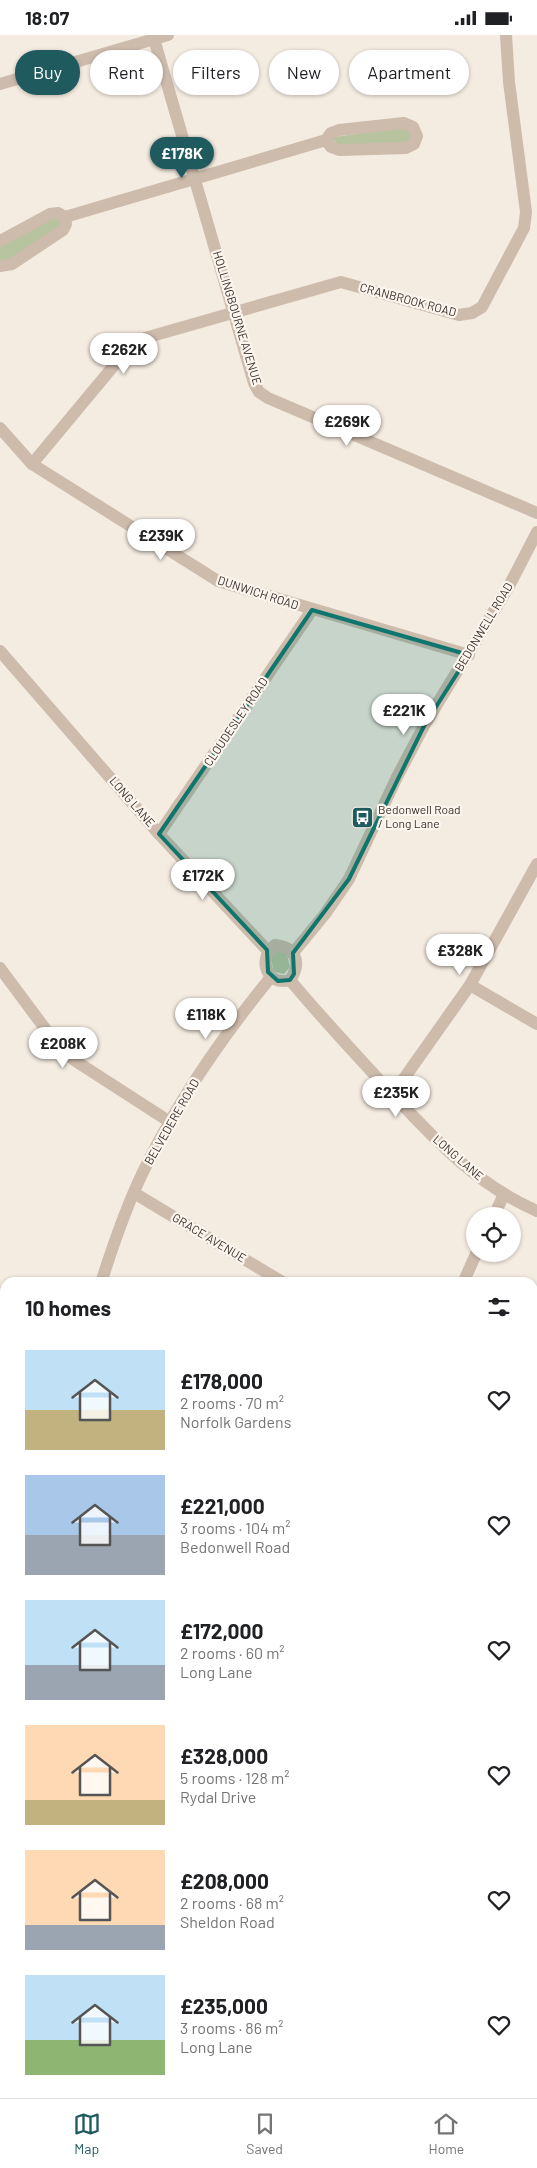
<!DOCTYPE html>
<meta charset="utf-8">
<style>
:root{--surface:#fff;--page:#f2f2f2;--text:#202124;--muted:#757577;--line:#e0e0e0;--accent:#1f5a5e}
body{margin:0;font-family:Barlow,sans-serif;background:var(--page);color:var(--text);height:100vh;display:flex;flex-direction:column;font-size:19px;white-space:nowrap}
*{box-sizing:border-box;margin:0}
p{font-size:16px;color:var(--muted)}
.icon{flex:none;width:28px;height:28px;fill:none;stroke:currentColor;stroke-width:2;stroke-linecap:round;stroke-linejoin:round}
.map{position:relative;flex:1;overflow:hidden}
.drawer{position:absolute;left:0px;top:1242px;width:538px;height:821px;display:flex;flex-direction:column;background:var(--surface);border-radius:15px 15px 0 0;box-shadow:0 1px 4px #0004}
.drawer>*{flex:none}
.top-card{position:absolute;left:15px;top:15px;width:508px;height:45px;display:flex;gap:10px}
.fabs{position:absolute;left:466px;top:1172px;display:grid;gap:10px}
.fabs a{display:grid;place-items:center;width:55px;height:55px;border-radius:50%;background:var(--surface);box-shadow:0 1px 4px #0004;font-size:25px}
.price{position:absolute;translate:-50% -42px;padding:0 11px;border-radius:18px;background:#fff;color:#222;font-size:16px;line-height:32px;filter:drop-shadow(0 1px 2px #0008)}
.price::after{content:'';position:absolute;left:50%;top:30px;width:15px;height:11px;margin-left:-8px;background:inherit;clip-path:polygon(0 0,100% 0,50% 100%)}
.price.selected{background:var(--accent);color:#fff}
ul{padding:0;list-style:none}
li{display:flex;align-items:center;gap:15px;height:125px;padding:0 25px}
li span{display:grid;place-items:center;flex:none;width:140px;height:100px;border-radius:0px;color:#555}
li>.icon{margin-inline-start:auto}
span .icon{width:60px;height:60px;fill:#fffc;stroke-width:1}
li b{font-size:21px}
h2{display:flex;justify-content:space-between;align-items:center;height:60px;padding:0 25px;font-size:21px}
.chip{padding:0 18px;border-radius:22px;background:var(--surface);box-shadow:0 1px 4px #0004;font-size:18px;line-height:45px}
.chip.selected{background:var(--accent);color:#fff}
.status{display:flex;justify-content:space-between;align-items:center;height:35px;padding:0 25px;background:var(--surface);direction:ltr}
.status svg{height:14px;fill:currentColor}
.dock{display:flex;justify-content:space-around;align-items:center;height:70px;border-top:1px solid var(--line);background:var(--surface);font-size:14px;color:var(--muted)}
.dock a{display:grid;justify-items:center;gap:2px}
.dock .selected{color:var(--accent)}
.map>svg:first-child{display:block}
.green{fill:#b8c4a0}
.lines{fill:none;stroke-linecap:round;stroke-linejoin:round}
.minor{stroke:#cdbbac;stroke-width:12}
.rail-casing{stroke:#3b302b;stroke-width:5.5}
.rail{stroke:#fbf5ee;stroke-width:4;stroke-dasharray:11;stroke-linecap:butt}
.marked{fill:#0f766e;fill-opacity:0.2;stroke:#0f766e;stroke-width:4;stroke-linejoin:round}
.labels{text-anchor:middle;stroke-width:4.5;stroke-linejoin:round;paint-order:stroke}
.street-label{font-size:12px;fill:#3b302b;stroke:#fbf5ee}
.poi-label{font-size:12px;fill:#3b302b;stroke:#fbf5ee;text-anchor:start}
</style>
<div class="status"><b>18:07</b><svg viewBox="0 0 49 12"><path d="M0 12V9h3v3zM5 12V6h3v6zM10 12V3h3v9zM15 12V0h3v12zM26 1h20v11H26zM47 4h2v5h-2z"/></svg></div>
<div class="map">
<svg width="537" height="2063" viewBox="0 0 537 2063">
<rect width="100%" height="100%" fill="#f4ebe1"/>
<g class="green">
<path d="M 407,92 L 413,101 L 408,108 L 339,111 L 333,105 L 334,102 Z"/>
<path d="M 53,182 L 59,182 L 62,191 L 8,227 L 0,226 L 0,212 Z"/>
<path d="M 277,915 L 287,919 L 290,932 L 284,939 L 275,937 L 273,934 L 271,922 Z"/>
</g>
<g class="lines">
<g class="minor">
<path d="M 154,4 L 254,348 L 259,357 L 268,363 L 537,478"/>
<path d="M 0,49 L 168,0"/>
<path d="M 0,206 L 50,179 L 58,178 L 65,182 L 326,105 L 331,98 L 339,95 L 404,88 L 413,92 L 417,101 L 414,109 L 406,113 L 339,115 L 331,112 L 326,105"/>
<path d="M 0,231 L 12,229 L 63,195 L 66,189 L 65,182"/>
<path d="M 0,393 L 32,429 L 218,546 L 469,620"/>
<path d="M 32,429 L 131,310 L 145,303 L 341,247 L 459,280 L 472,278 L 482,272 L 524,193 L 526,177 L 509,47 L 506,0"/>
<path d="M 0,616 L 159,799 L 267,915"/>
<path d="M 159,799 L 312,575"/>
<path d="M 275,910 C 296,912 302,928 290,945 C 266,952 257,923 275,910 Z"/>
<path d="M 293,918 L 325,879 L 349,844 L 397,742 L 425,689 L 508,553 L 537,497"/>
<path d="M 0,933 L 55,1007 L 74,1025 L 170,1087"/>
<path d="M 290,945 C 319,980 351,1014 382,1048 C 430,1099 471,1147 537,1176"/>
<path d="M 470,950 L 537,989"/>
<path d="M 393,1059 L 470,950 L 537,829"/>
<path d="M 134,1158 L 284,1248"/>
<path d="M 494,1181 L 504,1159"/>
<path d="M 101,1248 C 113,1210 126,1172 143,1137 C 177,1067 222,1002 271,942"/>
<path d="M 463,1248 L 476,1219"/>
<path d="M 0,1472 L 5,1474"/>
<path d="M 532,1530 L 537,1529"/>
<path d="M 532,1728 L 537,1728"/>
<path d="M 532,1873 L 537,1875"/>
<path d="M 0,1963 L 5,1946"/>
<path d="M 513,2059 L 522,2063"/>
</g>
<defs>
<g id="rail">
<path d="M 532,1629 L 537,1629"/>
<path d="M 0,1711 L 5,1711"/>
</g>
</defs>
<use href="#rail" class="rail-casing"/>
<use href="#rail" class="rail"/>
</g>
<path class="marked" d="M 312,575 L 469,620 L 425,689 L 349,844 L 293,918 L 294,939 L 290,945 L 278,946 L 268,937 L 267,915 L 159,799 Z"/>
<defs>
<symbol id="bus-square" viewBox="-11 -11 22 22"><rect x="-9" y="-9" width="18" height="18" rx="4" fill="#1f5a5e" stroke="#fbf5ee"/><path d="M-5-6H5V4H4V6H2V4H-2V6H-4V4H-5ZM-3.5-4V0h7V-4ZM-3.5 1.2v1.5H-2V1.2ZM2 1.2v1.5H3.5V1.2Z" fill="#fff"/></symbol>
</defs>
<g fill-rule="evenodd">
<use href="#bus-square" x="350" y="770" width="25" height="25"/>
</g>
<g class="labels">
<g class="street-label">
<text transform="translate(408 265) rotate(15)" y="4">CRANBROOK ROAD</text>
<text transform="translate(237 283) rotate(73)" y="4">HOLLINGBOURNE AVENUE</text>
<text transform="translate(258 558) rotate(18)" y="4">DUNWICH ROAD</text>
<text transform="translate(484 592) rotate(-59)" y="4">BEDONWELL ROAD</text>
<text transform="translate(236 687) rotate(-56)" y="4">CLOUDESLEY ROAD</text>
<text transform="translate(132 767) rotate(49)" y="4">LONG LANE</text>
<text transform="translate(172 1087) rotate(-60)" y="4">BELVEDERE ROAD</text>
<text transform="translate(458 1123) rotate(41)" y="4">LONG LANE</text>
<text transform="translate(209 1203) rotate(31)" y="4">GRACE AVENUE</text>
</g>
<g class="poi-label">
<text x="378" y="779">Bedonwell Road<tspan x="378" dy="14">/ Long Lane</tspan></text>
</g>
</g>
</svg>
<div class="fabs">
<a><svg class="icon" aria-label="locate" viewBox="0 0 24 24"><circle cx="12" cy="12" r="6"/><path d="M12 2v4M12 18v4M2 12h4M18 12h4"/></svg></a>
</div>
<b class="price selected" style="left:182px;top:144px">£178K</b>
<b class="price" style="left:124px;top:340px">£262K</b>
<b class="price" style="left:347px;top:412px">£269K</b>
<b class="price" style="left:161px;top:526px">£239K</b>
<b class="price" style="left:404px;top:701px">£221K</b>
<b class="price" style="left:203px;top:866px">£172K</b>
<b class="price" style="left:460px;top:941px">£328K</b>
<b class="price" style="left:206px;top:1005px">£118K</b>
<b class="price" style="left:63px;top:1034px">£208K</b>
<b class="price" style="left:396px;top:1083px">£235K</b>
<div class="top-card">
<a class="chip selected">Buy</a>
<a class="chip">Rent</a>
<a class="chip">Filters</a>
<a class="chip">New</a>
<a class="chip">Apartment</a>
</div>
<section class="drawer">
<h2>10 homes<svg class="icon" aria-label="filters" viewBox="0 0 24 24"><path d="M4 7h16M4 17h16"/><circle cx="9" cy="7" r="2"/><circle cx="15" cy="17" r="2"/></svg></h2>
<ul>
<li><span style="background:linear-gradient(#bfe0f5 60%,#c2b280 0)"><svg class="icon" aria-label="home" viewBox="0 0 24 24"><path d="M3 11l9-7 9 7M6 9v11h12V9"/></svg></span><div><b>£178,000</b><p>2 rooms · 70 m²</p><p>Norfolk Gardens</p></div><svg class="icon" aria-label="heart" viewBox="0 0 24 24"><path d="M12 20l-8-8c-3-5 5-10 8-4 3-6 11-1 8 4z"/></svg></li>
<li><span style="background:linear-gradient(#a9c7e8 60%,#9aa5b1 0)"><svg class="icon" aria-label="home" viewBox="0 0 24 24"><path d="M3 11l9-7 9 7M6 9v11h12V9"/></svg></span><div><b>£221,000</b><p>3 rooms · 104 m²</p><p>Bedonwell Road</p></div><svg class="icon" aria-label="heart" viewBox="0 0 24 24"><path d="M12 20l-8-8c-3-5 5-10 8-4 3-6 11-1 8 4z"/></svg></li>
<li><span style="background:linear-gradient(#bfe0f5 65%,#9aa5b1 0)"><svg class="icon" aria-label="home" viewBox="0 0 24 24"><path d="M3 11l9-7 9 7M6 9v11h12V9"/></svg></span><div><b>£172,000</b><p>2 rooms · 60 m²</p><p>Long Lane</p></div><svg class="icon" aria-label="heart" viewBox="0 0 24 24"><path d="M12 20l-8-8c-3-5 5-10 8-4 3-6 11-1 8 4z"/></svg></li>
<li><span style="background:linear-gradient(#ffd9b3 75%,#c2b280 0)"><svg class="icon" aria-label="home" viewBox="0 0 24 24"><path d="M3 11l9-7 9 7M6 9v11h12V9"/></svg></span><div><b>£328,000</b><p>5 rooms · 128 m²</p><p>Rydal Drive</p></div><svg class="icon" aria-label="heart" viewBox="0 0 24 24"><path d="M12 20l-8-8c-3-5 5-10 8-4 3-6 11-1 8 4z"/></svg></li>
<li><span style="background:linear-gradient(#ffd9b3 75%,#9aa5b1 0)"><svg class="icon" aria-label="home" viewBox="0 0 24 24"><path d="M3 11l9-7 9 7M6 9v11h12V9"/></svg></span><div><b>£208,000</b><p>2 rooms · 68 m²</p><p>Sheldon Road</p></div><svg class="icon" aria-label="heart" viewBox="0 0 24 24"><path d="M12 20l-8-8c-3-5 5-10 8-4 3-6 11-1 8 4z"/></svg></li>
<li><span style="background:linear-gradient(#bfe0f5 65%,#8fb573 0)"><svg class="icon" aria-label="home" viewBox="0 0 24 24"><path d="M3 11l9-7 9 7M6 9v11h12V9"/></svg></span><div><b>£235,000</b><p>3 rooms · 86 m²</p><p>Long Lane</p></div><svg class="icon" aria-label="heart" viewBox="0 0 24 24"><path d="M12 20l-8-8c-3-5 5-10 8-4 3-6 11-1 8 4z"/></svg></li>
</ul>
</section>
</div>
<nav class="dock">
<a class="selected"><svg class="icon" aria-label="map" viewBox="0 0 24 24"><path d="M3 6l6-2 6 2 6-2v14l-6 2-6-2-6 2zM9 4v14M15 6v14"/></svg>Map</a>
<a><svg class="icon" aria-label="saved" viewBox="0 0 24 24"><path d="M7 4h10v16l-5-4-5 4z"/></svg>Saved</a>
<a><svg class="icon" aria-label="home" viewBox="0 0 24 24"><path d="M3 11l9-7 9 7M6 9v11h12V9"/></svg>Home</a>
</nav>
